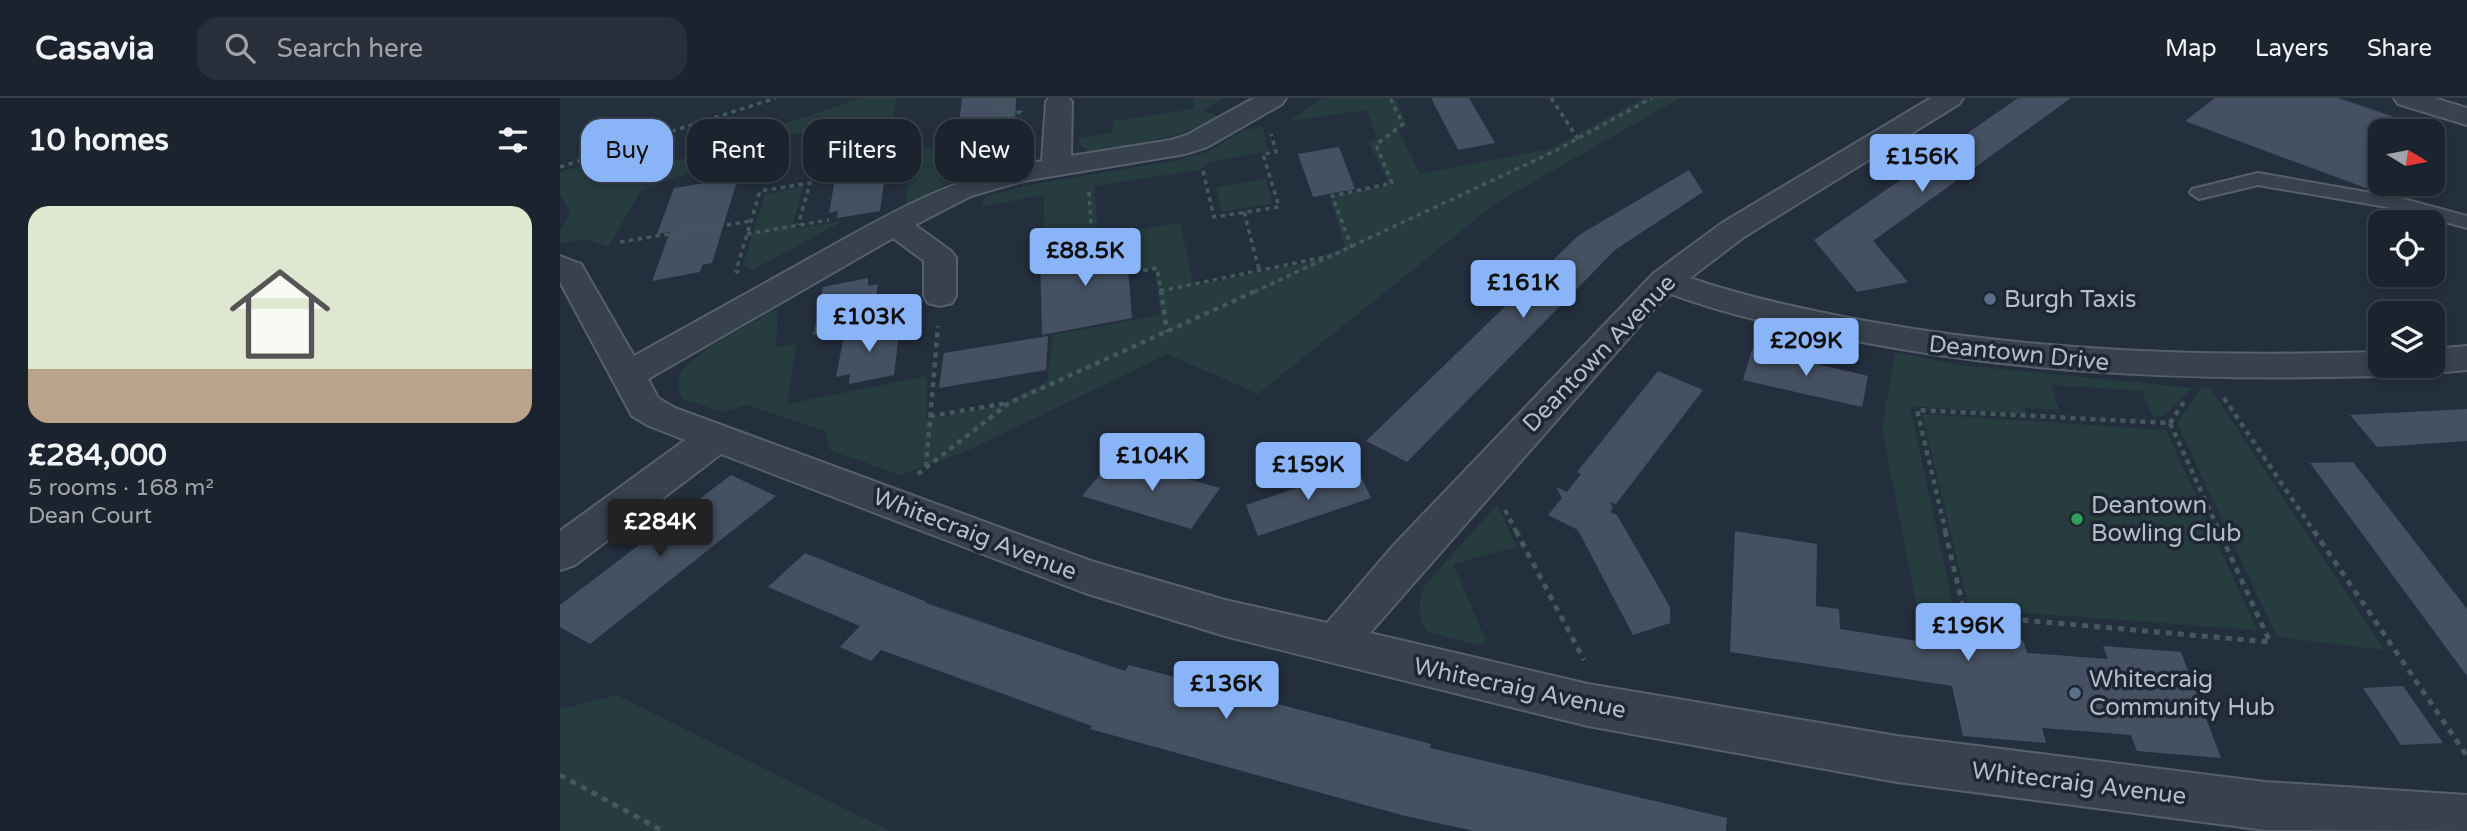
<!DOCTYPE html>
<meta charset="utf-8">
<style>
:root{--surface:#1b232e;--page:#282f3a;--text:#f1f3f6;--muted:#a0a4aa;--line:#39404a;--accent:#8ab4f8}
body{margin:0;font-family:"Varela Round",sans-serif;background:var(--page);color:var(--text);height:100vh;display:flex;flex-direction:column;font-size:26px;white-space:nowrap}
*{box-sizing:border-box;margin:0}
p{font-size:23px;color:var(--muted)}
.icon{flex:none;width:38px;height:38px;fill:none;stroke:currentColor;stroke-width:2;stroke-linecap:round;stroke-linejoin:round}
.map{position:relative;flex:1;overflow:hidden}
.panel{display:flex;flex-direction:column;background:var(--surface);width:560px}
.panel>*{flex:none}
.guide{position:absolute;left:21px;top:21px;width:665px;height:63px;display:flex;gap:14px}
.needle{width:46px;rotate:100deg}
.tools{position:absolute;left:1808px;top:21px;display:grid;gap:14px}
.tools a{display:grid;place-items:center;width:77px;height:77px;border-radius:14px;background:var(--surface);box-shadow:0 4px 10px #0003,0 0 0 2px var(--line);font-size:35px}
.price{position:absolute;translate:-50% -60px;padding:0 16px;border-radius:7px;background:var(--accent);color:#111;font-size:23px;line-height:46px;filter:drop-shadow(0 2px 4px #0008)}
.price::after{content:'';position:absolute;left:50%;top:42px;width:21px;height:16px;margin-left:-10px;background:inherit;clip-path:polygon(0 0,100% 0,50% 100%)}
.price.active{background:#222;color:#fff}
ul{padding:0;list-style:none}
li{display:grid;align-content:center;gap:14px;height:371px;padding:0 28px}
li+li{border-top:2px solid var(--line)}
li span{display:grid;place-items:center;height:217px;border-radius:21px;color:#555}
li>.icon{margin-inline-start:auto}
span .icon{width:126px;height:126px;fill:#fffc;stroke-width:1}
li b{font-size:30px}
h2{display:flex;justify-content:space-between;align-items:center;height:84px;padding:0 28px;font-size:30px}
.pill{padding:0 24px;border-radius:21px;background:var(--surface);box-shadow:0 4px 10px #0003,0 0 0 2px var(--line);font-size:24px;line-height:63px}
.pill.active{background:var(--accent);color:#111}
header{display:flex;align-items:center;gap:42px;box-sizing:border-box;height:98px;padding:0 35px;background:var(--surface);border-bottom:2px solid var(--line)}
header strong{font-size:33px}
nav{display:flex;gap:38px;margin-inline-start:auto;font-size:24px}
.search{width:490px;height:63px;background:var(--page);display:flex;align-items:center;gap:18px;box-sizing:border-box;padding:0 24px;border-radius:21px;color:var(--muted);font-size:26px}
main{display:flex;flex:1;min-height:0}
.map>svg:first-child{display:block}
.green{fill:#263c3f}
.building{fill:#455162}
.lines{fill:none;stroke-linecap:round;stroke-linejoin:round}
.service-casing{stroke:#565f6c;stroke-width:4}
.minor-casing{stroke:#565f6c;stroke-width:4}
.path-far2{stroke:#44595c;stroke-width:3.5;stroke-dasharray:4.5 4.5;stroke-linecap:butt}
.path-far1{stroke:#44595c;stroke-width:4.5;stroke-dasharray:5 5;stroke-linecap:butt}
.path{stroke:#44595c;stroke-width:5;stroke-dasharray:6 6;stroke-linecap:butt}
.service{fill:#38414e;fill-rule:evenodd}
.minor{fill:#38414e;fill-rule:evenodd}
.service-dot{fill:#5c6f8a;stroke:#1d2633;stroke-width:2.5}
.leisure-dot{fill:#2e9e5b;stroke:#1d2633;stroke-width:2.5}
.labels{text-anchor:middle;stroke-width:7;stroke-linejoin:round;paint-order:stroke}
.poi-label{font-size:24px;fill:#b4bcc9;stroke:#1d2633;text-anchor:start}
.street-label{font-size:24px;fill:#b4bcc9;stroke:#1d2633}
</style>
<header>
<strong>Casavia</strong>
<div class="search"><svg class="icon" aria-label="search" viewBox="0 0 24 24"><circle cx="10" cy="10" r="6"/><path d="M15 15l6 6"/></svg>Search here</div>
<nav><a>Map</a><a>Layers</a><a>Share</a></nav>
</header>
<main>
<section class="panel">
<h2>10 homes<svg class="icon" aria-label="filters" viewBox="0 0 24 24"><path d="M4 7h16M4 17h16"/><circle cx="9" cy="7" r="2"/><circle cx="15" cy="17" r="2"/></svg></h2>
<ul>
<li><span style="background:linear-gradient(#dfe7d0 75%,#b9a48a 0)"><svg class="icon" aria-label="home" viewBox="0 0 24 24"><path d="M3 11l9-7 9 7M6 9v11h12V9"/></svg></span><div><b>£284,000</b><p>5 rooms · 168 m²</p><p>Dean Court</p></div></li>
</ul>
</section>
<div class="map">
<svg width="1907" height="733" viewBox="0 0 1907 733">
<rect width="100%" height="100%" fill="#242f3e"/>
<g class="green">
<path d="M 302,0 L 337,0 L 331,35 L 391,59 L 389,85 L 345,107 L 351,70 L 332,72 L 302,62 L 307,25 L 206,40 L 195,60 L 126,75 L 81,93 L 48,149 L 27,141 L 0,145 L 0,134 L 10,115 L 0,95 L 0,74 L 19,69 L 72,77 Z"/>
<path d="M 634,0 L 665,0 L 643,12 L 661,20 C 619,40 574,46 528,53 L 519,47 L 519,40 L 552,35 L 553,23 L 634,11 Z"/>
<path d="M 762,0 L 835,0 L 848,29 L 838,31 L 860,76 L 989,51 L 1084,0 L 1120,0 L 936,105 L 698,296 L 607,256 L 412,351 L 340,377 L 270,352 L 265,333 L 186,307 L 163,314 L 122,301 C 119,291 116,285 121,275 C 131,255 197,223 218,210 L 216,249 L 236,246 L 227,306 L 367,278 L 366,321 L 437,308 L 487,284 L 493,237 L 601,217 L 595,171 L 564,176 L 562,142 L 574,132 L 620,125 L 634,188 L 749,164 L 785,149 L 770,98 L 830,87 L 808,43 L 817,41 L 807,12 L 729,23 Z"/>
<path d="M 703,29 L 708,53 L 650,64 L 639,72 L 534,88 L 539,143 L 483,153 L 484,97 L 423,108 L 423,99 L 463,88 L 613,63 L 647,54 L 685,32 Z"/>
<path d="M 706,81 L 712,106 L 661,114 L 656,89 Z"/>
<path d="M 243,89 L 232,131 L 283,123 L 193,172 L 183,167 L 205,96 Z"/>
<path d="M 1335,254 L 1400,267 L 1633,290 L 1603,318 L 1593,319 L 1582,293 L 1491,287 L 1499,312 L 1465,310 L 1466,316 L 1350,308 L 1394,512 L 1357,509 L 1322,331 Z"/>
<path d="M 1642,288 L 1650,290 L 1824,552 L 1717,539 L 1617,325 Z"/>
<path d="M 1362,316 L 1606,332 L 1697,532 L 1409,511 Z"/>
<path d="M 937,407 L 957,449 L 893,466 L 926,543 L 920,548 L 866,533 C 858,516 858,505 864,488 Z"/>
<path d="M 56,597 L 330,733 L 0,733 L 0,611 Z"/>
</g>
<g class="building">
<path d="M 402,0 L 456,0 L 454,52 L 395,61 Z"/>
<path d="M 871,0 L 909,0 L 935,45 L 898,52 Z"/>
<path d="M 1458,0 L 1511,0 L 1313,143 L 1348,184 L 1297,194 L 1254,142 Z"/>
<path d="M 1655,0 L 1778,0 L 1885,36 L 1872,52 L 1872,33 L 1820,33 L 1820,86 L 1847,86 L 1838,97 L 1814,93 L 1625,23 Z"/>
<path d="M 331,35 L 320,113 L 277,120 L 278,113 L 269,115 L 282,42 Z"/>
<path d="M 779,49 L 795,91 L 753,99 L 738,56 Z"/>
<path d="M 1129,72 L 1143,94 L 1055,152 L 847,364 L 806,343 L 1019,137 Z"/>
<path d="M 178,80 L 152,165 L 142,167 L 140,174 L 92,183 L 110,134 L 97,136 L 114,90 Z"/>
<path d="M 566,143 L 572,220 L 482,237 L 480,158 Z"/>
<path d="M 308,180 L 308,188 L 318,186 L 312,226 L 253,237 L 263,189 Z"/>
<path d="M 340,226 L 334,277 L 289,286 L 290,276 L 276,279 L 284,237 Z"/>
<path d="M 488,238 L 486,272 L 379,290 L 384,255 Z"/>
<path d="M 1192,251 L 1308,278 L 1302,309 L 1183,282 Z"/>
<path d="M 1098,273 L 1143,292 L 1056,406 L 1050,404 L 1053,410 L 1050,414 L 1057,417 L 1110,509 L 1110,525 L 1073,537 L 1018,432 L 988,417 L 1002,400 L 996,389 L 1007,394 L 1021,376 L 1017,374 Z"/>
<path d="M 1907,311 L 1907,343 L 1817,349 L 1790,317 Z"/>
<path d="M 554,360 L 606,375 L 660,390 L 631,431 L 522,398 Z"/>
<path d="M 1793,364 L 1907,511 L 1907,578 L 1750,365 Z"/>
<path d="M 797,370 L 811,400 L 698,438 L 686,407 Z"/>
<path d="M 171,377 L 216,398 L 30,546 L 0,529 L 0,507 Z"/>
<path d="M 1175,433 L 1257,446 L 1256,508 L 1279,511 L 1280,531 L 1383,547 L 1381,535 L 1463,542 L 1467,555 L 1548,561 L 1543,548 L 1621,554 L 1661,660 L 1577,653 L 1571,637 L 1535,634 L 1482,630 L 1486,645 L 1403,638 L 1392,588 L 1170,554 Z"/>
<path d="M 245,455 L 367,504 L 366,505 L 565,573 L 569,567 L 871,646 L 870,650 L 1167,720 L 1166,733 L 914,733 L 845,718 L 530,631 L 532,628 L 321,552 L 311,563 L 280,549 L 300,528 L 208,489 Z"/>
<path d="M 1843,588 L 1883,645 L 1841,647 L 1803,590 Z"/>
</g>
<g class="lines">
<defs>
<path id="service" d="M 1698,75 L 1840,100 L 1907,118 L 1907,130 L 1838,111 L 1698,87 L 1639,101 L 1630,95 L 1632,91 Z"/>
<g id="minor">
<path d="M 489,0 L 509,0 L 512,4 L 511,58 L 611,42 L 627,37 L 694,0 L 726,0 L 722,6 L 647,49 L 625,56 L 463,83 L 411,98 L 355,127 L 391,153 L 396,160 L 396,198 L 392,205 L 380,208 L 368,205 L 364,198 L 364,163 L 333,140 L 88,281 L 98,300 L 115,310 L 531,463 L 665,502 L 767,525 L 833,448 L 1094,175 L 1162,125 L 1371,0 L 1403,0 L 1399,6 L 1184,139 L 1130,180 C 1188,200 1250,213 1311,224 C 1480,254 1649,259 1820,254 L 1820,268 L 1837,268 L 1832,274 L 1820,278 C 1647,283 1477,277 1307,245 C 1241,233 1174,219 1111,196 L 1095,210 L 810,535 L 1028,586 L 1337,638 L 1705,684 L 1907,697 L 1907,733 L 1705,732 L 1337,684 L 1028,628 L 665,538 L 525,495 L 161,356 L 15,467 L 0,472 L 0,433 L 125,342 L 89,328 L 72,318 L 0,184 L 0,158 L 21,166 L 74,258 C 133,225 193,192 252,159 C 329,116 394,77 482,63 L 486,4 Z"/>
<path d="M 1834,0 L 1874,0 L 1907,10 L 1907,27 L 1838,6 Z"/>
<path d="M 1907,248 L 1907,272 L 1872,275 L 1860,271 L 1857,268 L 1872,268 L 1872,251 Z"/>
</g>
</defs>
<use href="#service" class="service-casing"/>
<use href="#minor" class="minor-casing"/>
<g class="path-far2">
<path d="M 441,0 L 439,18 L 461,14 L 461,19"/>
<path d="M 991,0 L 1018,41"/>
<path d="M 0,69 L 216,0"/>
<path d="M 643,73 L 654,119 L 719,109 L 703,56 L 716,54 L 711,36"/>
<path d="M 529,94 L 532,144 L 567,139 L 570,175 L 597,170 L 601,194"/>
<path d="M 684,114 L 699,172"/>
<path d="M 187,136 L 269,122"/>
<path d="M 60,144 L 191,123"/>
<path d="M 792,150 L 772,98 L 832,85 L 816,47 L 843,26 L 830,0"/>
<path d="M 179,175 L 176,173 L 200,93 L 250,85 L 238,127"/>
<path d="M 600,193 L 774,157"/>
<path d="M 694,194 L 995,53 L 1092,0"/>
</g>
<g class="path-far1">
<path d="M 601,192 L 607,234"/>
<path d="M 600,193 L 603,192"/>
<path d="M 1664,300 L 1755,435"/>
<path d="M 370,318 L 448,305"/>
<path d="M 1610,325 L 1626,301"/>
<path d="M 366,369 L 378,228"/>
<path d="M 358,376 L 449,305 L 698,192"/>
<path d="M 945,412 L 957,435"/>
<path d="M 1386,435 L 1357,312 L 1610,325 L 1660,435"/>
</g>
<g class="path">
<path d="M 956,433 L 1024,562"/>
<path d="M 1385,433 L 1405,517 L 1710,544 L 1659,433"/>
<path d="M 1754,433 L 1907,658"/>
<path d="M 0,677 L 103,733"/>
</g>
<use href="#service" class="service"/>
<use href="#minor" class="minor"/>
</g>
<g class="service-dot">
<circle cx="1430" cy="201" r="7"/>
<circle cx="1515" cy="595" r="7"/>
</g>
<circle class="leisure-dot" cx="1517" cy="421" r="7"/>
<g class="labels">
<g class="poi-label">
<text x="1444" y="209">Burgh Taxis</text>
<text x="1531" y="415">Deantown<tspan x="1531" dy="28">Bowling Club</tspan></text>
<text x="1529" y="589">Whitecraig<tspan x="1529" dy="28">Community Hub</tspan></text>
</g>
<g class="street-label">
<text transform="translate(1039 255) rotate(-46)" y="8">Deantown Avenue</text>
<text transform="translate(1459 255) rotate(6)" y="8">Deantown Drive</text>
<text transform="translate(415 436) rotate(21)" y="8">Whitecraig Avenue</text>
<text transform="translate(960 590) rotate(12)" y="8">Whitecraig Avenue</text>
<text transform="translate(1519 685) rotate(7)" y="8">Whitecraig Avenue</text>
</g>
</g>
</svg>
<div class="tools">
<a><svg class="needle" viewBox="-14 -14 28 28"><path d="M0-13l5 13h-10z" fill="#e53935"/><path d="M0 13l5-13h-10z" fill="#a0a4aa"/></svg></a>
<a><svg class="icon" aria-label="locate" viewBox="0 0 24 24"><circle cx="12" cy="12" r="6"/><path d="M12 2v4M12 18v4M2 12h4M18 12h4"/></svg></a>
<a><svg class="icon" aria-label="layers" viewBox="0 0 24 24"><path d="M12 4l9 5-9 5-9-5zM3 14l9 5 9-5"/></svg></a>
</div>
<b class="price" style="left:1362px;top:96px">£156K</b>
<b class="price" style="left:525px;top:190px">£88.5K</b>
<b class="price" style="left:963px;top:222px">£161K</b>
<b class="price" style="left:309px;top:256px">£103K</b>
<b class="price" style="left:1246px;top:280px">£209K</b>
<b class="price" style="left:592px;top:395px">£104K</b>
<b class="price" style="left:748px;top:404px">£159K</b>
<b class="price active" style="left:100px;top:461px">£284K</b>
<b class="price" style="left:1408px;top:565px">£196K</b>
<b class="price" style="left:666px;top:623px">£136K</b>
<div class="guide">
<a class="pill active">Buy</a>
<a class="pill">Rent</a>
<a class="pill">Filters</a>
<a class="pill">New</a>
</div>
</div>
</main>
